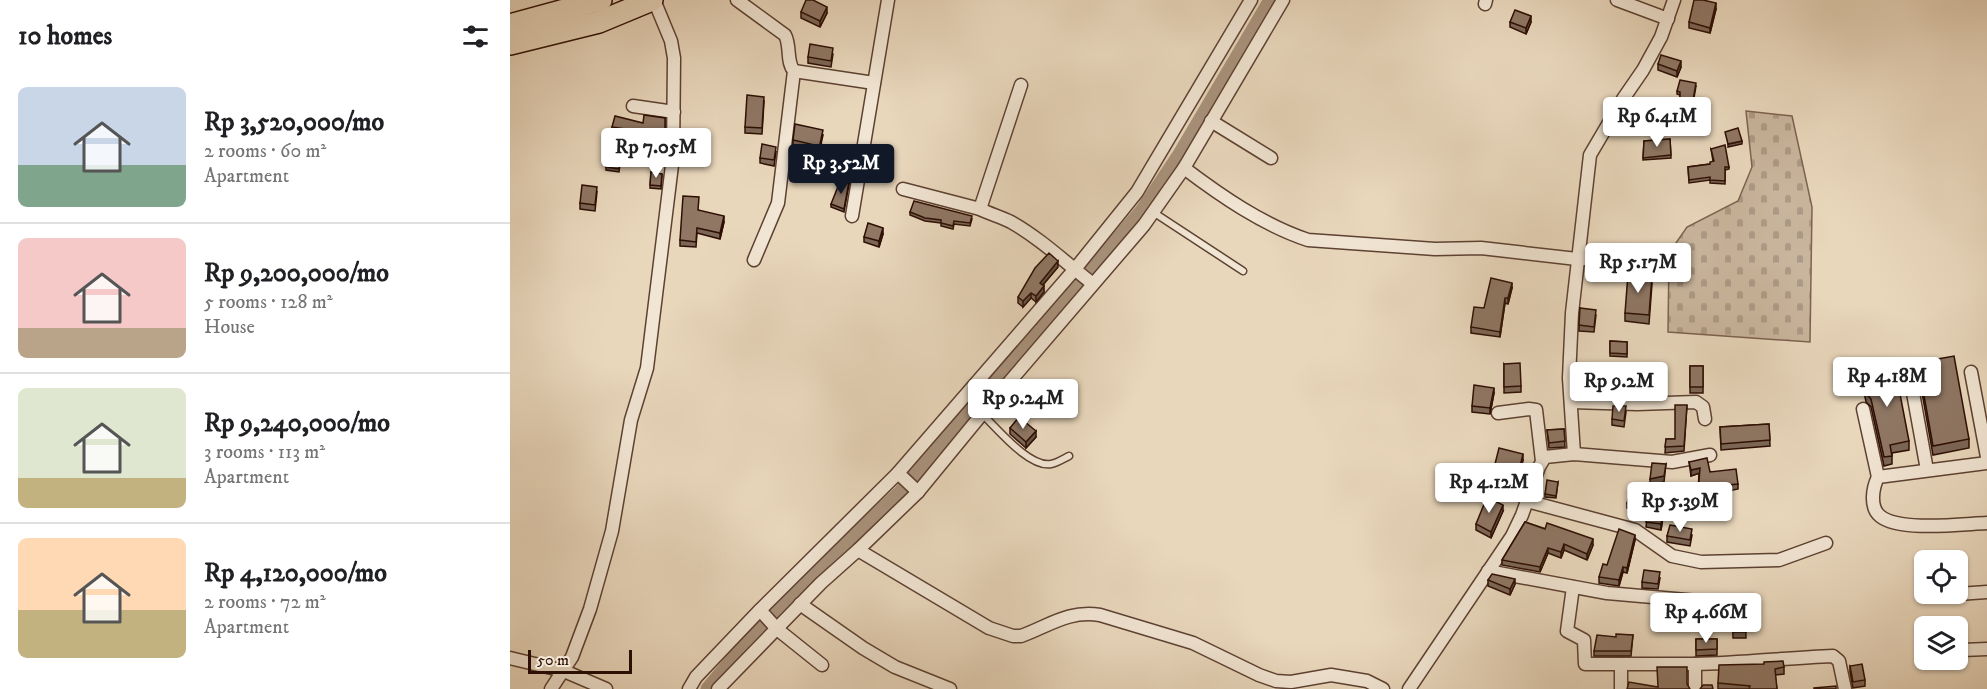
<!DOCTYPE html>
<meta charset="utf-8">
<style>
:root{--surface:#fff;--page:#f6f6f6;--text:#202124;--muted:#757577;--line:#e0e0e0;--accent:#111827}
body{margin:0;font-family:"IM FELL DW Pica",serif;background:var(--page);color:var(--text);height:100vh;display:flex;flex-direction:column;font-size:22px;white-space:nowrap}
*{box-sizing:border-box;margin:0}
p{font-size:20px;color:var(--muted)}
.icon{flex:none;width:33px;height:33px;fill:none;stroke:currentColor;stroke-width:2;stroke-linecap:round;stroke-linejoin:round}
.map{position:relative;flex:1;overflow:hidden}
.details{display:flex;flex-direction:column;background:var(--surface);width:510px}
.details>*{flex:none}
.controls{position:absolute;left:1404px;top:550px;display:grid;gap:12px}
.controls a{display:grid;place-items:center;width:54px;height:54px;border-radius:9px;background:var(--surface);box-shadow:0 2px 4px #0004;font-size:30px}
.scale{position:absolute;left:18px;bottom:15px;width:104px;box-sizing:border-box;padding-left:6px;border:3px solid #2e0f04;border-top:0;font-size:16px;line-height:21px;white-space:nowrap;color:#2e0f04;-webkit-text-stroke:4px #f1e5d3;paint-order:stroke}
.price{position:absolute;translate:-50% -51px;padding:0 14px;border-radius:6px;background:#fff;color:#222;font-size:20px;line-height:39px;filter:drop-shadow(0 2px 3px #0008)}
.price::after{content:'';position:absolute;left:50%;top:36px;width:18px;height:14px;margin-left:-9px;background:inherit;clip-path:polygon(0 0,100% 0,50% 100%)}
.price.current{background:var(--accent);color:#fff}
ul{padding:0;list-style:none}
li{display:flex;align-items:center;gap:18px;height:150px;padding:0 18px}
li+li{border-top:2px solid var(--line)}
li span{display:grid;place-items:center;flex:none;width:168px;height:120px;border-radius:9px;color:#555}
li>.icon{margin-inline-start:auto}
span .icon{width:72px;height:72px;fill:#fffc;stroke-width:1}
li b{font-size:26px}
h2{display:flex;justify-content:space-between;align-items:center;height:72px;padding:0 18px;font-size:26px}
main{display:flex;flex:1;min-height:0}
.map>svg:first-child{display:block}
.cemetery{fill:url(#cemetery-stones);stroke:#7c6250;stroke-width:1.5}
.lines{fill:none;stroke-linecap:round;stroke-linejoin:round}
.canal{stroke:#a9937d;stroke-width:15}
.lane-casing{stroke:#5d4132;stroke-width:9}
.street-casing{stroke:#5d4132;stroke-width:15}
.highway-casing{stroke:#2e0f04;stroke-width:24}
.lane{stroke:#f1e5d3;stroke-width:6}
.street{stroke:#f1e5d3;stroke-width:12}
.highway{stroke:#e9d7bc;stroke-width:21}
.wall{fill:#7b6656;stroke:#2e0f04;stroke-width:1.5}
.shaded-wall{fill:#645346;stroke:#2e0f04;stroke-width:1.5}
.building{fill:#8f7764;stroke:#2e0f04;stroke-width:1.5}
</style>
<main>
<section class="details">
<h2>10 homes<svg class="icon" aria-label="filters" viewBox="0 0 24 24"><path d="M4 7h16M4 17h16"/><circle cx="9" cy="7" r="2"/><circle cx="15" cy="17" r="2"/></svg></h2>
<ul>
<li><span style="background:linear-gradient(#c9d6e8 65%,#7fa58c 0)"><svg class="icon" aria-label="home" viewBox="0 0 24 24"><path d="M3 11l9-7 9 7M6 9v11h12V9"/></svg></span><div><b>Rp 3,520,000/mo</b><p>2 rooms · 60 m²</p><p>Apartment</p></div></li>
<li><span style="background:linear-gradient(#f6c9c9 75%,#b9a48a 0)"><svg class="icon" aria-label="home" viewBox="0 0 24 24"><path d="M3 11l9-7 9 7M6 9v11h12V9"/></svg></span><div><b>Rp 9,200,000/mo</b><p>5 rooms · 128 m²</p><p>House</p></div></li>
<li><span style="background:linear-gradient(#dfe7d0 75%,#c2b280 0)"><svg class="icon" aria-label="home" viewBox="0 0 24 24"><path d="M3 11l9-7 9 7M6 9v11h12V9"/></svg></span><div><b>Rp 9,240,000/mo</b><p>3 rooms · 113 m²</p><p>Apartment</p></div></li>
<li><span style="background:linear-gradient(#ffd9b3 60%,#c2b280 0)"><svg class="icon" aria-label="home" viewBox="0 0 24 24"><path d="M3 11l9-7 9 7M6 9v11h12V9"/></svg></span><div><b>Rp 4,120,000/mo</b><p>2 rooms · 72 m²</p><p>Apartment</p></div></li>
</ul>
</section>
<div class="map">
<svg width="1477" height="689" viewBox="0 0 1477 689">
<defs>
<pattern id="cemetery-stones" width="16" height="16" patternUnits="userSpaceOnUse" patternTransform="scale(1.5)"><rect width="16" height="16" fill="#c9b59d"/><path d="M2 7V4a2 2 0 0 1 4 0v3zM10 15v-3a2 2 0 0 1 4 0v3z" fill="#ad9a86"/></pattern>
</defs>
<rect width="100%" height="100%" fill="#e9d7bc"/>
<filter id="stains"><feTurbulence type="fractalNoise" baseFrequency=".00333" numOctaves="4"/><feColorMatrix values="0 0 0 0 .2 0 0 0 0 .09 0 0 0 0 .02 0 0 0 .5 -.17"/></filter>
<radialGradient id="worn" r=".72"><stop offset=".6" stop-color="#630" stop-opacity="0"/><stop offset="1" stop-color="#630" stop-opacity=".3"/></radialGradient>
<path class="cemetery" d="M 1236,111 L 1282,116 L 1302,207 L 1300,342 L 1158,332 L 1159,253 L 1177,227 L 1228,201 L 1242,167 Z"/>
<g class="lines">
<path class="canal" d="M 198,689 L 241,638 L 276,600 L 391,492 L 633,210 L 669,156 L 761,0"/>
<defs>
<g id="lane">
<path d="M 643,212 L 733,271"/>
<path d="M 472,414 C 487,428 519,468 541,464 C 547,463 553,459 559,456"/>
</g>
<g id="street">
<path d="M 227,0 L 275,35 C 281,46 276,62 284,71 L 268,203 L 244,260"/>
<path d="M 1107,0 L 1158,19"/>
<path d="M 975,4 L 976,0"/>
<path d="M 284,71 L 364,83"/>
<path d="M 511,85 L 470,209 C 480,214 491,217 501,222 C 531,239 556,263 583,284"/>
<path d="M 123,106 L 164,112"/>
<path d="M 701,121 L 761,158"/>
<path d="M 674,168 C 711,196 753,225 798,240 L 925,249 L 971,248 L 1067,259 L 1152,260"/>
<path d="M 393,189 L 470,209"/>
<path d="M 342,216 L 378,0"/>
<path d="M 1461,372 L 1477,457"/>
<path d="M 1401,382 L 1417,470"/>
<path d="M 1061,402 L 1127,404 L 1186,402 L 1193,407 L 1195,419"/>
<path d="M 1353,409 L 1368,477"/>
<path d="M 988,413 L 1019,409 L 1026,410 L 1032,461"/>
<path d="M 1064,454 L 1059,378 L 1062,313 L 1080,155 L 1113,99 L 1133,70 L 1151,37 L 1164,0"/>
<path d="M 1477,463 L 1368,477 C 1363,487 1359,507 1370,516 C 1389,532 1452,524 1477,523"/>
<path d="M 388,473 L 408,492"/>
<path d="M 1017,501 L 1125,530 L 1162,556 L 1191,562 L 1269,560 L 1316,543"/>
<path d="M 348,550 L 479,628 L 503,636 L 511,636 C 539,626 558,610 590,615 L 683,643 L 749,675 L 766,681 L 781,682 L 821,675 L 857,681 L 873,689"/>
<path d="M 978,571 L 1097,593 L 1199,602"/>
<path d="M 1063,587 L 1057,631 L 1074,640 L 1075,664 L 1185,664 L 1185,689"/>
<path d="M 1448,594 L 1477,592"/>
<path d="M 290,604 L 353,648 L 385,667 L 440,689"/>
<path d="M 250,610 L 267,629 L 312,665"/>
<path d="M 1452,650 L 1477,649"/>
<path d="M 0,658 L 54,671 L 96,689"/>
<path d="M 1185,664 C 1231,663 1276,658 1323,656 L 1329,661 L 1335,689"/>
<path d="M 41,689 L 62,657 L 80,609 L 102,531 L 121,420 L 137,368 L 163,157 L 164,58 L 161,41 L 144,0"/>
<path d="M 179,689 L 186,677 L 250,610 L 388,473 L 565,269 L 627,192 L 741,0"/>
<path d="M 208,689 L 311,583 L 348,550 L 408,492 L 472,414 L 634,225 L 674,168 L 773,0"/>
<path d="M 899,689 L 1002,536 L 1012,515 L 1029,467 L 1035,457 L 1064,454 L 1162,462 L 1200,455"/>
<path d="M 1111,689 L 1111,664"/>
</g>
<g id="highway">
<path d="M 0,25 L 91,0"/>
<path d="M 0,44 L 89,22 L 142,0"/>
</g>
</defs>
<use href="#lane" class="lane-casing"/>
<use href="#street" class="street-casing"/>
<use href="#highway" class="highway-casing"/>
<use href="#lane" class="lane"/>
<use href="#street" class="street"/>
<use href="#highway" class="highway"/>
</g>
<g class="wall">
<path d="M 1206,9 L 1200,33 L 1179,28 L 1179,22 Z"/>
<path d="M 291,12 L 317,13 L 310,27 L 291,18 Z"/>
<path d="M 1000,22 L 1021,22 L 1016,34 L 1000,27 Z"/>
<path d="M 323,54 L 321,67 L 298,63 L 298,57 Z"/>
<path d="M 1148,64 L 1171,67 L 1167,77 L 1148,70 Z"/>
<path d="M 1186,86 L 1181,115 L 1170,115 L 1170,95 L 1167,94 L 1167,91 Z"/>
<path d="M 254,102 L 252,134 L 235,133 L 235,127 Z"/>
<path d="M 155,118 L 155,140 L 102,132 L 102,127 L 133,123 Z"/>
<path d="M 313,135 L 311,144 L 343,161 L 341,170 L 307,164 L 309,151 L 283,145 L 283,140 Z"/>
<path d="M 1160,139 L 1161,158 L 1133,160 L 1134,141 Z"/>
<path d="M 1201,149 L 1219,167 L 1219,169 L 1215,170 L 1215,184 L 1200,183 L 1200,180 L 1179,183 L 1178,167 L 1200,164 L 1203,161 Z"/>
<path d="M 266,152 L 264,166 L 250,163 L 250,158 Z"/>
<path d="M 111,157 L 109,172 L 96,170 L 96,167 Z"/>
<path d="M 141,172 L 152,174 L 151,189 L 140,188 Z"/>
<path d="M 339,184 L 334,212 L 321,207 L 321,204 Z"/>
<path d="M 87,192 L 85,211 L 70,209 L 70,203 Z"/>
<path d="M 188,210 L 214,222 L 210,239 L 187,233 L 186,247 L 170,246 L 170,240 Z"/>
<path d="M 400,212 L 462,219 L 460,226 L 444,224 L 443,229 L 431,226 L 431,223 L 415,221 L 400,215 Z"/>
<path d="M 373,234 L 369,247 L 354,242 L 354,237 Z"/>
<path d="M 548,267 L 533,285 L 534,292 L 526,302 L 521,298 L 513,307 L 508,303 L 508,297 Z"/>
<path d="M 1142,284 L 1139,324 L 1115,321 L 1115,313 Z"/>
<path d="M 1002,288 L 998,304 L 995,303 L 990,337 L 961,333 L 961,327 L 974,308 Z"/>
<path d="M 1070,308 L 1086,315 L 1084,332 L 1069,331 Z"/>
<path d="M 1100,341 L 1117,342 L 1117,357 L 1100,356 Z"/>
<path d="M 1408,362 L 1459,439 L 1459,448 L 1423,455 L 1408,370 Z"/>
<path d="M 994,364 L 1011,386 L 1011,392 L 994,393 Z"/>
<rect x="1180" y="366" width="13" height="27"/>
<path d="M 1352,373 L 1399,441 L 1399,450 L 1382,453 L 1382,464 L 1374,466 L 1361,407 L 1356,402 L 1352,382 Z"/>
<path d="M 984,393 L 980,414 L 962,412 L 962,406 Z"/>
<path d="M 1177,405 L 1174,451 L 1155,453 L 1156,439 L 1165,439 Z"/>
<path d="M 1116,412 L 1114,427 L 1102,425 L 1102,419 Z"/>
<path d="M 1259,424 L 1260,446 L 1211,450 L 1210,427 Z"/>
<path d="M 500,428 L 526,437 L 516,448 L 500,434 Z"/>
<path d="M 1054,429 L 1055,447 L 1039,448 L 1037,430 Z"/>
<path d="M 1013,460 L 1009,476 L 985,470 L 985,464 Z"/>
<path d="M 1179,462 L 1228,484 L 1228,489 L 1218,491 L 1217,510 L 1179,508 L 1155,504 L 1151,530 L 1136,527 L 1138,511 L 1117,508 L 1117,503 L 1139,490 L 1188,494 L 1189,473 L 1181,476 Z"/>
<path d="M 1048,482 L 1046,498 L 1035,497 L 1035,494 Z"/>
<path d="M 993,511 L 981,538 L 966,530 L 966,524 Z"/>
<path d="M 1015,522 L 1083,545 L 1077,560 L 1054,550 L 1051,558 L 1038,553 L 1030,572 L 992,565 L 992,560 Z"/>
<path d="M 1182,535 L 1180,546 L 1157,542 L 1157,536 Z"/>
<path d="M 1125,540 L 1117,573 L 1113,572 L 1109,586 L 1089,583 L 1089,577 L 1097,565 Z"/>
<path d="M 1150,578 L 1148,589 L 1132,588 L 1132,582 Z"/>
<path d="M 978,580 L 1005,584 L 1000,595 L 978,586 Z"/>
<path d="M 1235,602 L 1236,638 L 1223,638 L 1222,603 Z"/>
<path d="M 1123,635 L 1121,656 L 1084,656 L 1084,651 L 1106,637 Z"/>
<path d="M 1186,639 L 1207,639 L 1207,655 L 1186,656 Z"/>
<path d="M 1254,664 L 1274,667 L 1274,674 L 1265,675 L 1267,689 L 1208,689 L 1208,683 Z"/>
<path d="M 1340,666 L 1355,680 L 1355,686 L 1343,688 L 1340,672 Z"/>
</g>
<g class="shaded-wall">
<path d="M 1206,3 L 1206,9 L 1200,33 L 1200,28 Z"/>
<path d="M 317,7 L 317,13 L 310,27 L 310,21 Z"/>
<path d="M 1021,16 L 1021,22 L 1016,34 L 1016,28 Z"/>
<path d="M 1171,61 L 1171,67 L 1167,77 L 1167,71 Z"/>
<path d="M 1232,141 L 1232,144 L 1218,147 L 1218,144 Z"/>
<path d="M 214,216 L 214,222 L 210,239 L 210,233 Z"/>
<path d="M 373,228 L 373,234 L 369,247 L 369,241 Z"/>
<path d="M 548,261 L 548,267 L 530,288 L 530,283 Z"/>
<path d="M 1002,283 L 1002,288 L 998,304 L 998,298 Z"/>
<path d="M 534,286 L 534,292 L 526,302 L 526,296 Z"/>
<path d="M 521,293 L 521,298 L 513,307 L 513,301 Z"/>
<path d="M 995,298 L 995,303 L 990,337 L 990,332 Z"/>
<path d="M 984,388 L 984,393 L 980,414 L 980,408 Z"/>
<path d="M 526,431 L 526,437 L 516,448 L 516,442 Z"/>
<path d="M 1013,454 L 1013,460 L 1009,476 L 1009,471 Z"/>
<path d="M 1156,464 L 1154,482 L 1140,485 L 1140,479 Z"/>
<path d="M 1190,468 L 1190,473 L 1181,476 L 1181,470 Z"/>
<path d="M 1155,499 L 1155,504 L 1151,530 L 1151,524 Z"/>
<path d="M 993,505 L 993,511 L 981,538 L 981,532 Z"/>
<path d="M 1125,535 L 1125,540 L 1117,573 L 1117,568 Z"/>
<path d="M 1083,539 L 1083,545 L 1077,560 L 1077,554 Z"/>
<path d="M 1054,544 L 1054,550 L 1051,558 L 1051,552 Z"/>
<path d="M 1038,548 L 1038,553 L 1030,572 L 1030,567 Z"/>
<path d="M 1113,567 L 1113,572 L 1109,586 L 1109,580 Z"/>
<path d="M 1005,579 L 1005,584 L 1000,595 L 1000,589 Z"/>
</g>
<g class="building">
<path d="M 296,0 L 303,0 L 317,7 L 310,21 L 291,12 Z"/>
<path d="M 1184,0 L 1193,0 L 1206,3 L 1200,28 L 1179,22 Z"/>
<path d="M 1005,10 L 1021,16 L 1016,28 L 1000,22 Z"/>
<path d="M 300,44 L 323,48 L 321,61 L 298,57 Z"/>
<path d="M 1151,55 L 1171,61 L 1167,71 L 1148,64 Z"/>
<path d="M 1170,80 L 1186,83 L 1181,112 L 1170,112 L 1170,92 L 1167,91 Z"/>
<path d="M 237,95 L 254,97 L 252,128 L 235,127 Z"/>
<path d="M 134,115 L 155,118 L 155,135 L 102,127 L 105,116 L 133,123 Z"/>
<path d="M 285,124 L 313,130 L 310,144 L 343,156 L 341,166 L 307,159 L 309,146 L 283,140 Z"/>
<path d="M 1228,128 L 1232,141 L 1218,144 L 1215,132 Z"/>
<path d="M 1160,139 L 1161,155 L 1133,158 L 1134,141 Z"/>
<path d="M 252,144 L 266,147 L 264,160 L 250,158 Z"/>
<path d="M 1215,145 L 1219,167 L 1215,167 L 1215,181 L 1200,180 L 1200,177 L 1179,180 L 1178,167 L 1200,164 L 1200,162 L 1204,161 L 1201,149 Z"/>
<path d="M 98,152 L 111,154 L 109,169 L 96,167 Z"/>
<path d="M 141,172 L 152,174 L 151,186 L 140,185 Z"/>
<path d="M 331,179 L 339,182 L 334,209 L 321,204 Z"/>
<path d="M 72,185 L 87,187 L 85,205 L 70,203 Z"/>
<path d="M 173,196 L 189,197 L 188,210 L 214,216 L 210,233 L 187,228 L 186,242 L 170,240 Z"/>
<path d="M 404,201 L 462,216 L 460,223 L 444,221 L 443,226 L 431,223 L 431,220 L 415,218 L 400,212 Z"/>
<path d="M 358,223 L 373,228 L 369,241 L 354,237 Z"/>
<path d="M 539,253 L 548,261 L 530,283 L 534,286 L 526,296 L 521,293 L 513,301 L 508,297 L 525,268 Z"/>
<path d="M 1118,274 L 1142,276 L 1139,315 L 1115,313 Z"/>
<path d="M 981,278 L 1002,283 L 998,298 L 995,298 L 990,332 L 961,327 L 964,307 L 974,308 Z"/>
<path d="M 1070,308 L 1086,310 L 1084,327 L 1069,325 Z"/>
<path d="M 1100,341 L 1117,342 L 1117,354 L 1100,353 Z"/>
<path d="M 1444,356 L 1459,439 L 1423,446 L 1408,362 L 1422,359 L 1422,360 Z"/>
<path d="M 1010,363 L 1011,386 L 994,387 L 994,364 Z"/>
<rect x="1180" y="366" width="13" height="21"/>
<path d="M 1385,368 L 1399,441 L 1380,445 L 1382,456 L 1374,457 L 1361,399 L 1356,393 L 1352,373 L 1365,371 L 1366,372 Z"/>
<path d="M 964,385 L 984,388 L 980,408 L 962,406 Z"/>
<path d="M 1165,405 L 1177,405 L 1174,446 L 1155,447 L 1156,439 L 1165,439 Z"/>
<path d="M 1103,406 L 1116,406 L 1114,421 L 1102,419 Z"/>
<path d="M 509,417 L 526,431 L 516,442 L 500,428 Z"/>
<path d="M 1259,424 L 1260,440 L 1211,444 L 1210,427 Z"/>
<path d="M 1054,429 L 1055,441 L 1039,443 L 1037,430 Z"/>
<path d="M 989,448 L 1013,454 L 1009,471 L 985,464 Z"/>
<path d="M 1197,458 L 1200,472 L 1226,469 L 1228,484 L 1218,485 L 1217,505 L 1179,503 L 1155,499 L 1151,524 L 1136,522 L 1139,506 L 1117,503 L 1122,488 L 1139,490 L 1139,486 L 1188,494 L 1190,468 L 1181,470 L 1179,462 Z"/>
<path d="M 1142,463 L 1156,464 L 1154,476 L 1140,479 Z"/>
<path d="M 1037,480 L 1048,482 L 1046,496 L 1035,494 Z"/>
<path d="M 977,497 L 993,505 L 981,532 L 966,524 Z"/>
<path d="M 1015,522 L 1035,529 L 1037,523 L 1083,539 L 1077,554 L 1054,544 L 1051,552 L 1038,548 L 1030,567 L 992,560 Z"/>
<path d="M 1160,525 L 1182,529 L 1180,540 L 1157,536 Z"/>
<path d="M 1109,529 L 1125,535 L 1117,568 L 1113,567 L 1109,580 L 1089,577 L 1093,564 L 1097,565 Z"/>
<path d="M 1134,570 L 1150,572 L 1148,584 L 1132,582 Z"/>
<path d="M 982,574 L 1005,579 L 1000,589 L 978,580 Z"/>
<path d="M 1235,602 L 1236,632 L 1223,632 L 1222,603 Z"/>
<path d="M 1106,634 L 1123,635 L 1121,651 L 1084,651 L 1087,635 L 1106,637 Z"/>
<path d="M 1186,639 L 1207,639 L 1207,649 L 1186,650 Z"/>
<path d="M 1273,661 L 1274,667 L 1265,669 L 1267,689 L 1239,689 L 1240,686 L 1208,683 L 1209,665 L 1254,664 L 1254,662 Z"/>
<path d="M 1352,664 L 1355,680 L 1343,682 L 1340,666 Z"/>
<path d="M 1147,667 L 1177,667 L 1177,684 L 1180,689 L 1117,689 L 1119,682 L 1148,687 Z"/>
<path d="M 1193,685 L 1202,685 L 1203,689 L 1190,689 Z"/>
<path d="M 1326,686 L 1326,689 L 1304,689 L 1304,688 Z"/>
</g>
<rect width="100%" height="100%" filter="url(#stains)"/>
<rect width="100%" height="100%" fill="url(#worn)"/>
</svg>
<div class="controls">
<a><svg class="icon" aria-label="locate" viewBox="0 0 24 24"><circle cx="12" cy="12" r="6"/><path d="M12 2v4M12 18v4M2 12h4M18 12h4"/></svg></a>
<a><svg class="icon" aria-label="layers" viewBox="0 0 24 24"><path d="M12 4l9 5-9 5-9-5zM3 14l9 5 9-5"/></svg></a>
</div>
<div class="scale">50 m</div>
<b class="price" style="left:1147px;top:148px">Rp 6.41M</b>
<b class="price" style="left:146px;top:179px">Rp 7.05M</b>
<b class="price current" style="left:331px;top:195px">Rp 3.52M</b>
<b class="price" style="left:1128px;top:294px">Rp 5.17M</b>
<b class="price" style="left:1377px;top:408px">Rp 4.18M</b>
<b class="price" style="left:1109px;top:413px">Rp 9.2M</b>
<b class="price" style="left:513px;top:430px">Rp 9.24M</b>
<b class="price" style="left:979px;top:514px">Rp 4.12M</b>
<b class="price" style="left:1170px;top:533px">Rp 5.39M</b>
<b class="price" style="left:1196px;top:644px">Rp 4.66M</b>
</div>
</main>
